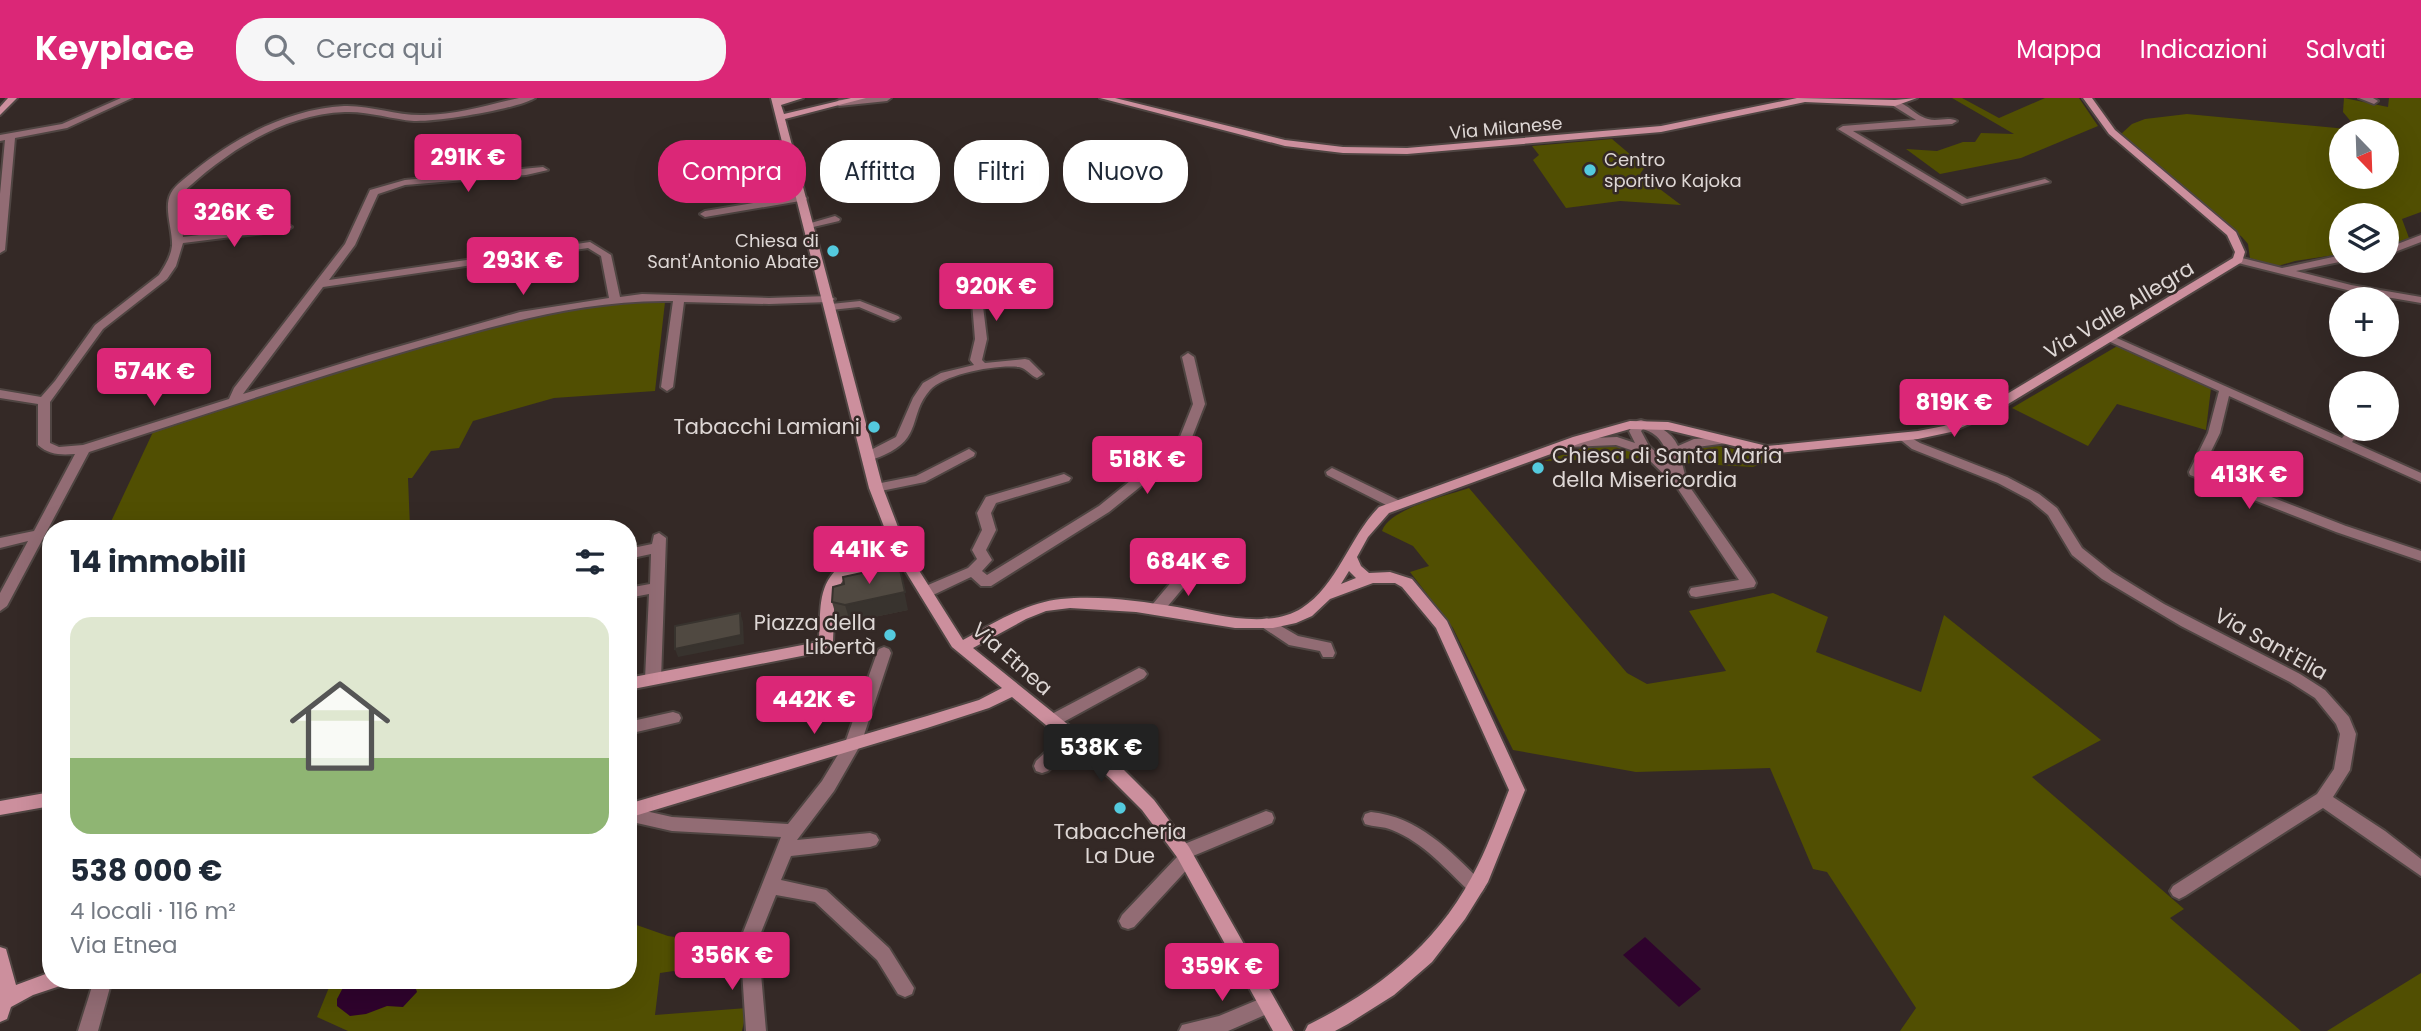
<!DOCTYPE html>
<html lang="it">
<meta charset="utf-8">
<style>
:root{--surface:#fff;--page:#f6f6f7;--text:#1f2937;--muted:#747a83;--line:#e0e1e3;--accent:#db2777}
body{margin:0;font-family:Poppins,sans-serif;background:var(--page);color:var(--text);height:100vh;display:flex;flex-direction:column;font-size:26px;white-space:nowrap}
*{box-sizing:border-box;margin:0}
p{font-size:23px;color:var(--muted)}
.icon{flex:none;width:38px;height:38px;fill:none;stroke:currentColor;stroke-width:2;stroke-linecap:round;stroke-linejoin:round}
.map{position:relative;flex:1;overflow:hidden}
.side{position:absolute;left:42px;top:422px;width:595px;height:469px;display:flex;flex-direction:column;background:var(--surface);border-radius:28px;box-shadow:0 7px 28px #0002}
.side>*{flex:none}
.guide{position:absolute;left:658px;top:42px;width:665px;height:63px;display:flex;gap:14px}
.needle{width:46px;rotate:157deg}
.fabs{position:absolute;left:2329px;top:21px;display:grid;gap:14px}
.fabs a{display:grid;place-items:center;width:70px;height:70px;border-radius:50%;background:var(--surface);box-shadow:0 7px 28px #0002;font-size:35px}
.price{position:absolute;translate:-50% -60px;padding:0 16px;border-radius:7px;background:var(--accent);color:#fff;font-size:23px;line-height:46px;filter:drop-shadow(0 2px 4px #0008)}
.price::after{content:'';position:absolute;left:50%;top:42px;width:21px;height:16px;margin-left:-10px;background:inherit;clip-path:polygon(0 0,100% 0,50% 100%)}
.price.active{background:#222;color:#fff}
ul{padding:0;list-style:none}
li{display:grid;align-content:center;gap:14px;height:371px;padding:0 28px}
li+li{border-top:2px solid var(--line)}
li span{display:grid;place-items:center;height:217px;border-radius:21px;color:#555}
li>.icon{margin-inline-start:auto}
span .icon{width:126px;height:126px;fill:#fffc;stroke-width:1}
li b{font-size:30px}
h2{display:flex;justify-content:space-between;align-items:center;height:84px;padding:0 28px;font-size:30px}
.tag{padding:0 24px;border-radius:28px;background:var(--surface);box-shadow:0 7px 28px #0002;font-size:24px;line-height:63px}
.tag.active{background:var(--accent);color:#fff}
header{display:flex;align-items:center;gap:42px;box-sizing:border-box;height:98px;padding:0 35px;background:var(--accent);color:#fff}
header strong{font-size:33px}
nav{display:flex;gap:38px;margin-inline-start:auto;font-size:24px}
.search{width:490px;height:63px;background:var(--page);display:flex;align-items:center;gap:18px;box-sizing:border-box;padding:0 24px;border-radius:28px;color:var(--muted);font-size:26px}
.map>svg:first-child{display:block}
.green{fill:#514f02;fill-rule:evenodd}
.water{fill:#2f032d}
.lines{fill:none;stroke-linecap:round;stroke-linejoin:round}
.street-casing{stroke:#4f4542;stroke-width:4}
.secondary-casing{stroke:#4f4542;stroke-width:4}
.street{fill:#926c74;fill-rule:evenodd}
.secondary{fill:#cc8f9d;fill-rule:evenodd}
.wall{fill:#453f38}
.shaded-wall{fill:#38332e}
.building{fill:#504941;stroke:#38332e;stroke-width:2}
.poi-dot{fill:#54cade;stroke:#342926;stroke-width:2.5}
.labels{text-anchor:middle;stroke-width:5;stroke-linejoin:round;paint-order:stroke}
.far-street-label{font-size:18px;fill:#ded7d5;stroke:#342926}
.far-poi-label{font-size:18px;fill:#ded7d5;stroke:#342926;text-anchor:start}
.street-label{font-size:21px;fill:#ded7d5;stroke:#342926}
.poi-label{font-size:21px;fill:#ded7d5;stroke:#342926;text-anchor:end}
</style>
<header>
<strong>Keyplace</strong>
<div class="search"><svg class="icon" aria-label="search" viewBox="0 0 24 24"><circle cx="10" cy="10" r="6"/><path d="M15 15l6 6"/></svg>Cerca qui</div>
<nav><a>Mappa</a><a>Indicazioni</a><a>Salvati</a></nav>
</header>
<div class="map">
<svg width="2421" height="933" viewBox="0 0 2421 933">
<rect width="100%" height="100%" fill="#342926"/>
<g class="green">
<path d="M 1952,0 L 1962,0 L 1999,20 L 2045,0 L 2079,0 L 2098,28 L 2021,60 L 1940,76 L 1906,51 L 1937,53 L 1963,44 L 1975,44 L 1981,35 L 2014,36 Z"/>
<path d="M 2344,0 L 2388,9 L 2389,0 L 2421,0 L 2421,114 L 2402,121 L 2409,140 L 2388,148 L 2387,117 L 2342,117 L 2341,156 L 2295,163 L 2278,168 L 2250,160 L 2248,146 L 2242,139 L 2121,36 L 2132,26 L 2145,21 L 2187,16 L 2358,32 L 2343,14 ZM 2342,33 L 2387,33 L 2387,79 L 2342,79 Z"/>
<path d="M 1612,41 L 1645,69 L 1640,76 L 1681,107 L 1620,103 L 1566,110 L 1533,62 L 1539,57 L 1532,48 Z"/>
<path d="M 637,203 L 665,204 L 655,293 L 554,300 L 473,323 L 459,350 L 431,353 L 412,380 L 408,380 L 410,430 L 108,430 L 153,334 C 311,282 471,220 637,203 Z"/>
<path d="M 2119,247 L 2211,290 L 2206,332 L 2117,306 L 2088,348 L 2012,310 Z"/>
<path d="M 1601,348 L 1623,349 L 1649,360 L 1544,363 L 1580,351 Z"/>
<path d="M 1718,348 L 1777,359 L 1753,369 L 1682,365 L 1684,356 L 1689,352 Z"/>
<path d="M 1469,390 L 1627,575 L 1647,586 L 1726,573 L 1689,513 L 1773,495 L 1828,519 L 1816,554 L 1921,594 L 1944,517 L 2101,642 L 2032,679 L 2184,811 L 2170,820 L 2301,933 L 1900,933 L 1916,910 L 1827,774 L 1813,771 L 1770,670 L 1636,674 L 1513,652 L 1453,530 L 1410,474 L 1429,468 L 1413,448 L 1382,433 C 1390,410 1446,398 1469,390 Z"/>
<path d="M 628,824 L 668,838 L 737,848 L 735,864 L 660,875 L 655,917 L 747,910 L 742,933 L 348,933 L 317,919 L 332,882 L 628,882 Z"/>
<path d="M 2421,875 L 2421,933 L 2327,933 Z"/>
</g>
<g class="water">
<path d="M 1645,839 L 1701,891 L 1679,909 L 1623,857 Z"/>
<path d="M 347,882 L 413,882 L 417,894 L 403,909 L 387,908 L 366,916 L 350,918 L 337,908 L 337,901 Z"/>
</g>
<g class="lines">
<defs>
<g id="street">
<path d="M 121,0 L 132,0 L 67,30 L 15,40 L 5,152 L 0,155 L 0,96 L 5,42 L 0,43 L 0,37 L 62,26 Z"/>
<path d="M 519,0 L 535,0 C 517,11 438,24 414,23 C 391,21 368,13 345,14 C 282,16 224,55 180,97 L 180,116 L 256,107 L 261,110 L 256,113 L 181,122 L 183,139 L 287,126 L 292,129 L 287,132 L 183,145 L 176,168 L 167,181 L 103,231 L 50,304 L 50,345 L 59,349 L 83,347 L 229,301 L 234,290 L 345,146 L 370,92 L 405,82 L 543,69 L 548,72 L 526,77 L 405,87 L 378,96 L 355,147 L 329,182 L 590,144 L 611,157 L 620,199 L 642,196 L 769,200 L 829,198 L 835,201 L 829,204 L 769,206 L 684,204 L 673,289 L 667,293 L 661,289 L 673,203 C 588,201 505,225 423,248 C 311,280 200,318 89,354 L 7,508 L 0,513 L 0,495 L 28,443 L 0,450 L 0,440 L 34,433 L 75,356 C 61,357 49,357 38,347 L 38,306 L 0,300 L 0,292 L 41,299 L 55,283 L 95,227 L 159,177 C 165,168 171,158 172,148 C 173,133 163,109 171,95 C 175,87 187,79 194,73 C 236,39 289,11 344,8 C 371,7 397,18 424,17 C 456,17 487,7 519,0 ZM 588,150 L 601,158 L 609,200 L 520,214 L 369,257 L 243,296 L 323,189 Z"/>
<path d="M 861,0 L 891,0 L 887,3 L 839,8 L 835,5 L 839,2 Z"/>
<path d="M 2359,0 L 2373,0 L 2378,3 L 2374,6 Z"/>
<path d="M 1892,3 C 1906,3 1915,18 1928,21 C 1938,24 1948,18 1957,23 L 1952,26 L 1853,33 L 1967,101 L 2045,81 L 2050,84 L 1962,106 L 1838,31 L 1843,28 L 1916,22 L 1892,7 Z"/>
<path d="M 802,97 L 807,100 L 806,102 L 705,119 L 700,116 L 705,113 Z"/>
<path d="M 835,118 L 840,121 L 839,123 L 809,130 L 804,127 Z"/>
<path d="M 2421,137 L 2421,144 L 2387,157 L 2387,150 Z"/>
<path d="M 2342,157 L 2342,163 L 2344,163 L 2296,173 L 2351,187 L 2421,199 L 2421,205 L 2351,193 L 2234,164 L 2233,162 L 2238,159 L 2282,170 Z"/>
<path d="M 976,189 L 981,192 L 987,241 L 982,262 L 985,265 L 1025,261 L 1029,262 L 1043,276 L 1037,280 C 1030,277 1026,270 1019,269 C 998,266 944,276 930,292 C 908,317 923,340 884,357 C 877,360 871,363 863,362 L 862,359 L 863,356 L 896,339 L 913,300 L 923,285 L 941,275 L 974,267 L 970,262 L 975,241 L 971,192 Z"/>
<path d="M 860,203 L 898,218 L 900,220 L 894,223 L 890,222 L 859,209 L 831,212 L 825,209 L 831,206 Z"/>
<path d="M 2110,237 L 2342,340 L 2350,331 L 2362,331 L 2352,344 L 2421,375 L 2421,384 L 2229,298 L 2220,335 L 2202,372 L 2346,428 L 2421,453 L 2421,463 L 2336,434 L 2190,377 L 2189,374 L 2208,335 L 2219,293 L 2106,242 L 2104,240 Z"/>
<path d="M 1188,255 L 1194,259 L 1205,306 L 1180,370 L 1145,385 L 1109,414 L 991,488 L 981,488 L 971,479 L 931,498 L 921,498 L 919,494 L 921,490 L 968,470 L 977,461 L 972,452 L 982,432 L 977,415 L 986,399 L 1064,376 L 1071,380 L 1069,383 L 996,405 L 991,415 L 996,432 L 986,452 L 992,462 L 982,473 L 987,477 L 1099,408 L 1135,379 L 1170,364 L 1193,306 L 1182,259 Z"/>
<path d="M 1641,322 C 1657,327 1671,333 1678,348 L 1694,341 L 1727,339 L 1729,342 L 1727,345 L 1697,349 L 1680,357 L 1687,385 L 1754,481 L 1756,485 L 1754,489 L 1696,499 L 1691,498 L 1689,494 L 1691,490 L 1739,482 L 1676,388 L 1643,356 L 1616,347 L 1569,349 L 1563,345 L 1569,341 L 1617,339 L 1635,345 L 1629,333 L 1637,323 ZM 1643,331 C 1662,337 1666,350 1670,367 L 1649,348 L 1641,333 Z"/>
<path d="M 1903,335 L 1920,345 L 2007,379 L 2039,396 L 2057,410 L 2082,450 L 2112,474 L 2164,506 L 2300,576 L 2325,592 L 2349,619 L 2356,636 L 2350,672 L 2333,699 L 2385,733 L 2421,761 L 2421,778 L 2323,710 L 2185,798 L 2179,801 L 2173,798 L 2170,793 L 2173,788 L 2317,696 L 2334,671 L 2340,636 L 2336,626 L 2315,600 L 2290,584 L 2181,528 L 2102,481 L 2072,457 L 2048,417 L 2030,402 L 1998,385 L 1912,351 L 1897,339 Z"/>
<path d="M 969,351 L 975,355 L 974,358 L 925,384 L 876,394 L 869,390 L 876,386 L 916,378 Z"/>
<path d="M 1332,370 L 1402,404 L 1404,407 L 1402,410 L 1392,410 L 1327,377 L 1326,374 Z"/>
<path d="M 659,435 L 666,440 L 661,581 L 658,585 L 648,585 L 645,581 L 649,496 L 628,500 L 628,490 L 650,486 L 651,456 L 628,461 L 628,451 L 652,446 L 654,437 Z"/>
<path d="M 1198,466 L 1203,468 L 1205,471 L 1203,474 L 1183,490 L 1162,515 L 1152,515 L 1150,511 L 1152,507 L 1173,482 Z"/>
<path d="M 1267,520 L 1298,538 L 1331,545 L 1335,555 L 1333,559 L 1323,559 L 1320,553 L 1289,547 L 1262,529 L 1260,525 L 1262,521 Z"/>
<path d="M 884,549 L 889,551 L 891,555 L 861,646 L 834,693 L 797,742 L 870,735 L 876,737 L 879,742 L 876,747 L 870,749 L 791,758 L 781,782 L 826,792 L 889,850 L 914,890 L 912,896 L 905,899 L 898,896 L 877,862 L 815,804 L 776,797 L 758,842 L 766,933 L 746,933 L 740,842 L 781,739 L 672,733 L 628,723 L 628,709 L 672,719 L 788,726 L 822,683 L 845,645 L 877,555 L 879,551 Z"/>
<path d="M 1139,570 L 1144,572 L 1147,576 L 1144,580 L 1058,627 L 1052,629 L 1046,627 L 1044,623 L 1046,619 Z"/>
<path d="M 673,614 L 679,616 L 681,620 L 679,624 L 628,636 L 628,624 Z"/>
<path d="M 1073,632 L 1079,634 L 1081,638 L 1079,642 L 1048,673 L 1042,675 L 1036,673 L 1034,668 L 1036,663 L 1067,634 Z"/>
<path d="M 1266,713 L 1272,715 L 1274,720 L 1272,725 L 1193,758 L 1195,761 L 1192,766 L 1134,829 L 1128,831 L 1122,829 L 1119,823 L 1122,817 L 1177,759 L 1174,754 L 1177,749 Z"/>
<path d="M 1371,714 C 1419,719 1449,752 1482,784 L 1485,789 L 1482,794 L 1476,797 L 1470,794 C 1447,772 1423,744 1392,732 C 1383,728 1374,729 1365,726 L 1363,721 L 1365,716 Z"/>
<path d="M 94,882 L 112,882 L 98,933 L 78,933 Z"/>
<path d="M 1267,898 L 1274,901 L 1276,907 L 1274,913 L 1228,933 L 1179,933 L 1182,927 L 1219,918 Z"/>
</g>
<g id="secondary">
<path d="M 8,0 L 17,0 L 0,17 L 0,9 Z"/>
<path d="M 771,0 L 803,0 L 781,7 L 784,16 L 851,0 L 866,0 L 785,21 L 883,390 L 908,455 L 963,542 C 994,525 1025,505 1061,501 C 1099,497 1140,503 1177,509 C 1215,516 1267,532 1302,510 C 1337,488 1350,438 1379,409 L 1573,339 L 1630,323 L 1668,324 L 1767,348 L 1918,333 L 1944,328 L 1982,311 L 2233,160 L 2235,154 L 2227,137 L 2109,36 L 2083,0 L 2092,0 L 2115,32 L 2236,134 L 2245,154 L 2242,164 L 1990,317 L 1951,334 L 1918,341 L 1767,356 L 1668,332 L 1630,331 L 1581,345 L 1389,415 L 1368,439 L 1357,459 L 1361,468 L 1369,475 L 1390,474 L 1412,481 L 1447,523 L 1525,692 L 1488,784 L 1465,821 L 1432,864 L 1394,897 L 1348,926 L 1335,933 L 1305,933 L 1308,927 C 1382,890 1441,843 1478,767 C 1490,743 1499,717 1509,692 L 1436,530 L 1402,489 L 1395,485 L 1373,485 L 1330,501 L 1312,518 L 1296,525 L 1273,530 L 1235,530 L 1136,514 L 1070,510 L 1046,513 L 1026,521 L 973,550 L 1122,670 L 1154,702 L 1189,749 L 1293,933 L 1273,933 L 1177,759 L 1142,712 L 1110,680 L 1012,599 L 989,610 L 927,630 L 628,720 L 628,706 L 927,618 L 979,602 L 1002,590 L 952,549 L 901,466 L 847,478 C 830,494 835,521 833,543 L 822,554 L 628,592 L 628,580 L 813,545 L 819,541 C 821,515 817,490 837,471 L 895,457 L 869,390 ZM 1349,473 L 1356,480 L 1341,486 Z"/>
<path d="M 1100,0 L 1115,0 L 1285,42 L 1343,49 L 1407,50 L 1661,28 L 1797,0 L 1895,2 L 1917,0 L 1895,8 L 1805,4 L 1661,34 L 1407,56 L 1343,55 L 1285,48 Z"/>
<path d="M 51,694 L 51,708 L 0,717 L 0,703 Z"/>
<path d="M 0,849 L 6,851 L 16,887 L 51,874 L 51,882 L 62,882 L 60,888 L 33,897 L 11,909 L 7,921 L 0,924 Z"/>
</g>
</defs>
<use href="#street" class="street-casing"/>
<use href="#secondary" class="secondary-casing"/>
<use href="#street" class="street"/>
<use href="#secondary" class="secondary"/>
</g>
<path class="wall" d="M 844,486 L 908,512 L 850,524 L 837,521 L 832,504 Z"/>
<g class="shaded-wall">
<path d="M 899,467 L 908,512 L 850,524 L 845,507 Z"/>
<path d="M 740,515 L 743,524 L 744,546 L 678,559 L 675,551 Z"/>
</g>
<g class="building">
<path d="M 899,467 L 905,494 L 845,507 L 832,504 L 833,489 L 844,486 L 843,479 Z"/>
<path d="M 740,515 L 741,537 L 675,551 L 675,528 Z"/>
</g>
<g class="poi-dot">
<circle cx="1590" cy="72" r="7"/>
<circle cx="833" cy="153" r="7"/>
<circle cx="874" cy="329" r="7"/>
<circle cx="1538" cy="370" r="7"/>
<circle cx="890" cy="537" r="7"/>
<circle cx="1120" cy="710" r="7"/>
</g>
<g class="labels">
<g class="far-street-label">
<text transform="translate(1506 30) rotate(-5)" y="6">Via Milanese</text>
</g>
<g class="far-poi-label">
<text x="1604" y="68">Centro<tspan x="1604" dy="21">sportivo Kajoka</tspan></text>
<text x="819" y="149" text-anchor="end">Chiesa di<tspan x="819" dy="21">Sant'Antonio Abate</tspan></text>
</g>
<g class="street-label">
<text transform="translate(2119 212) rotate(-31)" y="7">Via Valle Allegra</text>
<text transform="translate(2271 546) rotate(29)" y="7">Via Sant'Elia</text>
<text transform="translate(1012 561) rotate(41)" y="7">Via Etnea</text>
</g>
<g class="poi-label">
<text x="860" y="336">Tabacchi Lamiani</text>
<text x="1552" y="365" text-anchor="start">Chiesa di Santa Maria<tspan x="1552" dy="24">della Misericordia</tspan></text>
<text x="876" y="532">Piazza della<tspan x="876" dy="24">Libertà</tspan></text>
<text x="1120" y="741" text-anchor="middle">Tabaccheria<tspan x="1120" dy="24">La Due</tspan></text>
</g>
</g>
</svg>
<div class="fabs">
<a><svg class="needle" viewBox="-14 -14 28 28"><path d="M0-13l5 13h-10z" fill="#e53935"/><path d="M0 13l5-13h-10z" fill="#747a83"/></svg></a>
<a><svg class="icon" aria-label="layers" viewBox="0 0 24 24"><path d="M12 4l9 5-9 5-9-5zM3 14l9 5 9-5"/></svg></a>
<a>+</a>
<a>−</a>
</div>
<b class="price" style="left:468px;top:96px">291K €</b>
<b class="price" style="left:234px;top:151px">326K €</b>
<b class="price" style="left:523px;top:199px">293K €</b>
<b class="price" style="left:996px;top:225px">920K €</b>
<b class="price" style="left:154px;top:310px">574K €</b>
<b class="price" style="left:1954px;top:341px">819K €</b>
<b class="price" style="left:1147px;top:398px">518K €</b>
<b class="price" style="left:2249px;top:413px">413K €</b>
<b class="price" style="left:869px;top:488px">441K €</b>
<b class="price" style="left:1188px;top:500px">684K €</b>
<b class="price" style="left:814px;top:638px">442K €</b>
<b class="price active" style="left:1101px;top:686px">538K €</b>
<b class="price" style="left:732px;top:894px">356K €</b>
<b class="price" style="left:1222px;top:905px">359K €</b>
<div class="guide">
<a class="tag active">Compra</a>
<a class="tag">Affitta</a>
<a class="tag">Filtri</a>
<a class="tag">Nuovo</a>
</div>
<section class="side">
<h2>14 immobili<svg class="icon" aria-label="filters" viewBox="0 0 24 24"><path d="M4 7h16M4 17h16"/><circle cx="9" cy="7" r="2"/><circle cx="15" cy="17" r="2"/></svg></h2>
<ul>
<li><span style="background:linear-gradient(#dfe7d0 65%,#8fb573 0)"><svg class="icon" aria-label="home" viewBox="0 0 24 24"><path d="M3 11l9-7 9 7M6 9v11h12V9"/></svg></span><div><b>538 000 €</b><p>4 locali · 116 m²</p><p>Via Etnea</p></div></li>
</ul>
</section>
</div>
